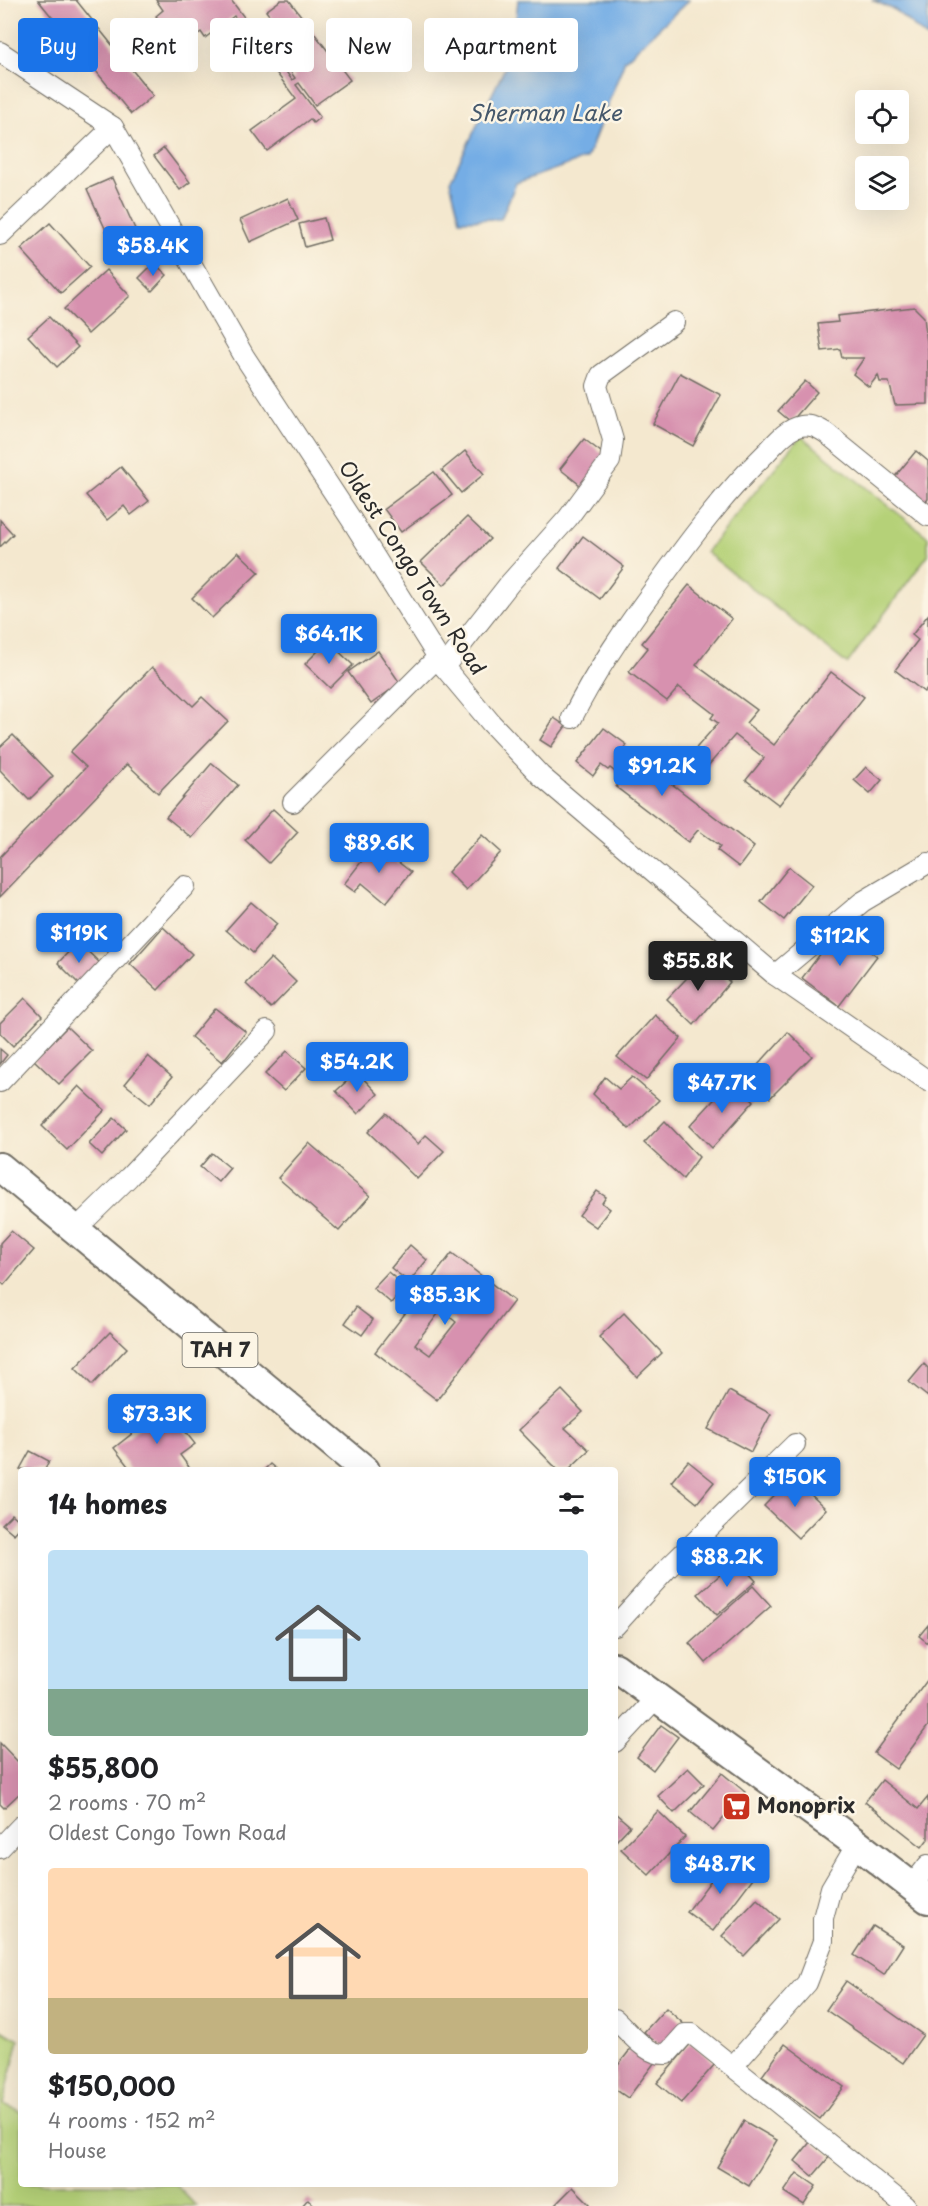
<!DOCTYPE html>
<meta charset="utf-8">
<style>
:root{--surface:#fff;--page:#f2f2f2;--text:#202124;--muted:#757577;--accent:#1a73e8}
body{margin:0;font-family:"Playpen Sans",sans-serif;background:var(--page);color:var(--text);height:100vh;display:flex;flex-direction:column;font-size:22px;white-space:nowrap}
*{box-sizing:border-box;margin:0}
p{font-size:20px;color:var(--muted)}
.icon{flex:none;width:33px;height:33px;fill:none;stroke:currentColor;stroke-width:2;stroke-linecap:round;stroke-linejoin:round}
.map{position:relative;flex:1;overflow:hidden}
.details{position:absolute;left:18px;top:1467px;width:600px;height:720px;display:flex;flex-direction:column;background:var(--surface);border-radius:6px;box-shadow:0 6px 24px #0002}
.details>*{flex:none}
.banner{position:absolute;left:18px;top:18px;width:600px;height:54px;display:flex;gap:12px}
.fabs{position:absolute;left:855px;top:90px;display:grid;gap:12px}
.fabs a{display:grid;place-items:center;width:54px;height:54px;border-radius:6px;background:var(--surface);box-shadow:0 6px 24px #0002;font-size:30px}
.price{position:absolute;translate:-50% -51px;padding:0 14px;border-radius:6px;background:var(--accent);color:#fff;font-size:20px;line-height:39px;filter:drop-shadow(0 2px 3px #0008)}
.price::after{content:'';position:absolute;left:50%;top:36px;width:18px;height:14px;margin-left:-9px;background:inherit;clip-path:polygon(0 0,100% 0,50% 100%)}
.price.selected{background:#222;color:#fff}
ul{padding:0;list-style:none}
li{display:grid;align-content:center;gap:12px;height:318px;padding:0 30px}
li span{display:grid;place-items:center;height:186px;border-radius:6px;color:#555}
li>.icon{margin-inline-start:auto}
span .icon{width:108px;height:108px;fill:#fffc;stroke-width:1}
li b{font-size:26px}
h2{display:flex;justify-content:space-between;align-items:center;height:72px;padding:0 30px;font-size:26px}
.chip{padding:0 21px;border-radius:6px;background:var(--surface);box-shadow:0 6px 24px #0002;font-size:21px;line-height:54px}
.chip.selected{background:var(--accent);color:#fff}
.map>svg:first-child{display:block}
.green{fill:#b5d178;stroke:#707e52;stroke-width:1.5}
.water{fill:#75ade5;stroke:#506c88;stroke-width:1.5}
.building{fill:#d791af;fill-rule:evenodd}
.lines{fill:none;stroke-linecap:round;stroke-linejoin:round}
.minor-casing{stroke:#716d64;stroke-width:22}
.highway-casing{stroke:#716d64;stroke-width:32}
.minor{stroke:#fff;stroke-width:20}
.highway{stroke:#fff;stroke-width:28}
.labels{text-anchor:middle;stroke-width:5;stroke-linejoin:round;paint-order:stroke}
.shield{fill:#fcf5e5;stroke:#6a6863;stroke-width:1.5}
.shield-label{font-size:20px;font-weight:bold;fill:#2b2b2b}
.street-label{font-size:21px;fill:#2b2b2b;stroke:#fcf5e5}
.poi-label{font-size:21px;font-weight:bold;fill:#2b2b2b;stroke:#fcf5e5;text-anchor:start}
.water-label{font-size:22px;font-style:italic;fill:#45586c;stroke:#fcf5e5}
</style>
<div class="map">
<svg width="928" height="2206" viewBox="0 0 928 2206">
<rect width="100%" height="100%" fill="#fcf5e5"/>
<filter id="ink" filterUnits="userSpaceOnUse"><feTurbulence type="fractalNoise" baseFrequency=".0167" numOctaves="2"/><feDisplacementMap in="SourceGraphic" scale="12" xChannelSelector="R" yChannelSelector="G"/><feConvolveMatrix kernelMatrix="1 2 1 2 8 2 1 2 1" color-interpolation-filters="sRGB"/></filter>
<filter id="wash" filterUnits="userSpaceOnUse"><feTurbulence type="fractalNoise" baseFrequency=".008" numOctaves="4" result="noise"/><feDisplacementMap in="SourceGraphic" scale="24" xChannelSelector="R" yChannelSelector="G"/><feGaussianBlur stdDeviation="1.35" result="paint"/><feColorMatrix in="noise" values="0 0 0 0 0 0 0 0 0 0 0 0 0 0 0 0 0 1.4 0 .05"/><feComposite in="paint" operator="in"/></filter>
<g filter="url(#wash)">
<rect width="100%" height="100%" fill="#f4e8cf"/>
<g class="green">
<path d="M 801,436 L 928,537 L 928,555 L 847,664 L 706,552 Z"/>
<path d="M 0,2029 L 19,2040 L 3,2105 L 21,2112 L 21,2184 L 175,2184 L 196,2206 L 0,2206 Z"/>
</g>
<g class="water">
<path d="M 518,0 L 689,0 L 625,60 L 587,158 L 516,183 L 501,219 L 460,220 L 450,181 L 512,53 Z"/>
<path d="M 872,0 L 928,1 L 928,39 L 895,10 Z"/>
</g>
<g id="blocks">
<g class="building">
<path d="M 38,0 L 76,0 L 153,96 L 131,114 Z"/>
<path d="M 156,0 L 231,0 L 272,54 L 276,52 L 265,37 L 278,27 L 266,11 L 281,0 L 289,0 L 350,80 L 315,105 L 299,83 L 296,85 L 320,117 L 313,123 L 310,119 L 267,151 L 252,131 L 296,99 L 234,16 L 205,38 L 201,32 L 189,41 L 178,28 L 170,34 L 156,16 L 163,10 ZM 280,57 L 295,78 L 292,80 L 277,59 Z"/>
<path d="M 164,148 L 190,182 L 180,190 L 154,156 Z"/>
<path d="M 112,178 L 140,240 L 115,250 L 87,189 Z"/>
<path d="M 288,198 L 298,220 L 250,242 L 240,220 Z"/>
<path d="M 324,218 L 330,240 L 305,247 L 299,224 Z"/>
<path d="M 50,223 L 90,267 L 61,293 L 21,249 Z"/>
<path d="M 154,263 L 167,275 L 152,291 L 139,278 Z"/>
<path d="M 106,270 L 130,296 L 88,334 L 64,309 Z"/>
<path d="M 914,307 L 924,317 L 928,351 L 928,404 L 895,405 L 889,382 L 880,382 L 878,375 L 869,387 L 853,374 L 864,358 L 842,358 L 840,349 L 822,351 L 818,324 L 838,322 L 837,316 Z"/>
<path d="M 49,317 L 78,347 L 57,367 L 28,336 Z"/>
<path d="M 680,373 L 721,395 L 693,446 L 653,424 Z"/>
<path d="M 805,381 L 817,392 L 791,422 L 778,411 Z"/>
<path d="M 584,439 L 610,459 L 585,489 L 560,469 Z"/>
<path d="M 465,451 L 484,474 L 461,493 L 442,470 Z"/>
<path d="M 916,451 L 928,461 L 928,499 L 924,504 L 893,479 Z"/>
<path d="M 121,467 L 149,501 L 131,515 L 124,506 L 107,520 L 86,495 Z"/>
<path d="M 434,472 L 452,495 L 401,532 L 384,509 Z"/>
<path d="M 467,517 L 490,539 L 444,585 L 421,562 Z"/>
<path d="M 0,520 L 13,534 L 0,547 Z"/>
<path d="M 583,536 L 624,567 L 600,599 L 559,568 Z"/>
<path d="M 238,552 L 259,572 L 212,618 L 192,598 Z"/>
<path d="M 689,585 L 732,619 L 696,665 L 757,710 L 746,723 L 774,745 L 831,672 L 864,697 L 779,805 L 746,780 L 764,758 L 735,735 L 707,767 L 691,754 L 718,723 L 711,718 L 714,714 L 679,687 L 667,701 L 629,672 L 648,648 L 642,643 Z"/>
<path d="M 928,615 L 928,687 L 924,692 L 895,670 L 918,640 L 912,635 Z"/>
<path d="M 328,641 L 353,665 L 330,688 L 305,664 Z"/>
<path d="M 378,651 L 400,683 L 371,704 L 348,672 Z"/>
<path d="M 152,667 L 193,706 L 202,697 L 228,721 L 158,793 L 127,764 L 0,897 L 0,857 L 86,767 L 70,752 Z"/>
<path d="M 554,718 L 566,726 L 551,747 L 540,740 Z"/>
<path d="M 604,728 L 627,745 L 625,748 L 754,847 L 739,867 L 717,850 L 720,846 L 698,830 L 688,842 L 616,787 L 623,778 L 610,768 L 608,770 L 601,765 L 593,776 L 577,763 Z"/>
<path d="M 13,735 L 53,776 L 29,800 L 0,770 L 0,747 Z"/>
<path d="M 212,763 L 238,785 L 192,838 L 166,817 Z"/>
<path d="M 866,767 L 882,780 L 870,794 L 854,780 Z"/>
<path d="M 273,809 L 298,832 L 269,863 L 245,840 Z"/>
<path d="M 482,835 L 501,852 L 466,890 L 448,872 Z"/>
<path d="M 375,844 L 411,872 L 386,903 L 362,883 L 355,892 L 344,884 Z"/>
<path d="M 789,867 L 812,885 L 784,920 L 761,902 Z"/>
<path d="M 251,902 L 277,924 L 253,953 L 226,930 Z"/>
<path d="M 163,927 L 192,954 L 158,990 L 130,964 Z"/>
<path d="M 840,928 L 877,956 L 839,1006 L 802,978 Z"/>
<path d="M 78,942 L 101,964 L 80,985 L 58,963 Z"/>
<path d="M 271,958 L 296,982 L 271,1008 L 246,984 Z"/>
<path d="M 703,961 L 730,982 L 694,1025 L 667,999 Z"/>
<path d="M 25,998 L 42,1016 L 13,1046 L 0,1033 L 0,1023 Z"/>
<path d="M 215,1008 L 246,1032 L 222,1062 L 191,1037 Z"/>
<path d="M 655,1015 L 681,1038 L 646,1080 L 617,1057 Z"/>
<path d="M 67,1027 L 92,1051 L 59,1084 L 34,1060 Z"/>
<path d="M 788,1032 L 812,1056 L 770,1098 L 747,1077 Z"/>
<path d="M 0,1049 L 7,1055 L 0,1064 Z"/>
<path d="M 287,1051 L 306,1068 L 284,1091 L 265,1074 Z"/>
<path d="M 148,1056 L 172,1077 L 150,1104 L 125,1084 Z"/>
<path d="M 357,1072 L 378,1094 L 358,1114 L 336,1091 Z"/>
<path d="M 605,1077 L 619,1089 L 632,1077 L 659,1100 L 629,1129 L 593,1094 Z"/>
<path d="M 733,1079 L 754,1101 L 712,1148 L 690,1126 Z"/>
<path d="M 79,1086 L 105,1110 L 67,1150 L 42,1126 Z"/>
<path d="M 386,1113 L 418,1144 L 426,1135 L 444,1151 L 417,1179 L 368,1132 Z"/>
<path d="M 114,1118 L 126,1129 L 102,1156 L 89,1144 Z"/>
<path d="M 665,1121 L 699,1157 L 683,1179 L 644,1143 Z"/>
<path d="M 309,1143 L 370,1196 L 339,1231 L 278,1178 Z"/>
<path d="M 212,1153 L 230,1168 L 218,1182 L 200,1167 Z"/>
<path d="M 597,1191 L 606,1197 L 602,1203 L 610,1209 L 596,1227 L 579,1215 Z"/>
<path d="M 11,1231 L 34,1250 L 4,1285 L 0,1281 L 0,1243 Z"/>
<path d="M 410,1245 L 427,1260 L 409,1282 L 391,1268 Z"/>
<path d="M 452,1253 L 514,1301 L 437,1400 L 375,1352 ZM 441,1310 L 456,1322 L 430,1355 L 415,1344 Z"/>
<path d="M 388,1272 L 406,1287 L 391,1303 L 373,1288 Z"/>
<path d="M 356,1307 L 373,1320 L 362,1335 L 345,1323 Z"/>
<path d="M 624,1313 L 662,1353 L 637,1377 L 599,1337 Z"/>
<path d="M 110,1332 L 127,1348 L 92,1385 L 75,1368 Z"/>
<path d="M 924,1364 L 928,1368 L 928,1397 L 909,1382 Z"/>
<path d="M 562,1390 L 583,1412 L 565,1428 L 589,1450 L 568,1470 L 558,1470 L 519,1430 Z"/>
<path d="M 729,1391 L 771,1414 L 751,1452 L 708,1429 Z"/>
<path d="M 166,1407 L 195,1444 L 180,1455 L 191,1470 L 131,1470 L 114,1448 Z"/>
<path d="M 30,1451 L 49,1461 L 44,1470 L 20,1469 Z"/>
<path d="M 688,1461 L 714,1482 L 697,1503 L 671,1482 Z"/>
<path d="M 270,1464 L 277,1470 L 264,1470 Z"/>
<path d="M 792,1477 L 826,1509 L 798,1538 L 764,1506 Z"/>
<path d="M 12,1514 L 21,1522 L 21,1526 L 14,1534 L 2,1524 Z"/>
<path d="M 737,1560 L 756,1581 L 717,1615 L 698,1594 Z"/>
<path d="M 753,1586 L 771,1606 L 706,1663 L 689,1643 Z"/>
<path d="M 928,1625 L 928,1643 L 919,1636 Z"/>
<path d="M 928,1679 L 928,1726 L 896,1769 L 874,1753 Z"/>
<path d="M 661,1725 L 678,1737 L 653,1770 L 637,1757 Z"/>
<path d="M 0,1743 L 21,1765 L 21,1792 L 4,1808 L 0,1804 Z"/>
<path d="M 688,1768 L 704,1784 L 674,1813 L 658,1796 Z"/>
<path d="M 722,1773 L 745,1792 L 713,1831 L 690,1812 Z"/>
<path d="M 882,1780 L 918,1809 L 928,1797 L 928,1839 L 922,1847 L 865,1802 Z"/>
<path d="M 658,1811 L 685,1837 L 649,1875 L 621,1849 Z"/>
<path d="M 615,1813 L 630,1826 L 615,1842 Z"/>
<path d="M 727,1859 L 753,1878 L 713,1931 L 687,1912 Z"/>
<path d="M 757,1899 L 779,1919 L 744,1956 L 722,1936 Z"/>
<path d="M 873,1926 L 903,1945 L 884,1975 L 854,1955 Z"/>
<path d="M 846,1981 L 923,2035 L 903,2063 L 826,2010 Z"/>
<path d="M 666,2008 L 686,2026 L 665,2051 L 644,2032 Z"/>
<path d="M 691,2043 L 715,2064 L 681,2103 L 657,2083 Z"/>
<path d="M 785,2044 L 844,2087 L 820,2119 L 762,2076 Z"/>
<path d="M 633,2046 L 655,2062 L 628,2098 L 615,2089 L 615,2069 Z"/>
<path d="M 744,2121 L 777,2140 L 749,2186 L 717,2167 Z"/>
<path d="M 811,2141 L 830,2156 L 813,2176 L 795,2161 Z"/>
<path d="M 797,2173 L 816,2186 L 804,2205 L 784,2192 Z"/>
<path d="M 573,2187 L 590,2204 L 588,2206 L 554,2206 Z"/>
<path d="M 308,2199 L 315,2206 L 302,2206 Z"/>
</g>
</g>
</g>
<g filter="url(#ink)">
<use href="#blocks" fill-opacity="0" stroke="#716d64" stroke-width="1.5"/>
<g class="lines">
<defs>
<g id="minor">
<path d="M 0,52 L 113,127 L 244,356 L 351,519 L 444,667 L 491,723 L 541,776 L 775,975 L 928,1081"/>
<path d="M 0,235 L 113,127"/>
<path d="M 444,667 L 510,583 L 568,518 L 610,461 L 613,440 L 597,386 L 601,375 L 674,322"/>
<path d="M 572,718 C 596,670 626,627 658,584 C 691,538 725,493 765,454 C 775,444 786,429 801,426 C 811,424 818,428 826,433 L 928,516"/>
<path d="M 293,802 L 438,657"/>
<path d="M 775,975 L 862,902 L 928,863"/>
<path d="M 0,1082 L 185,886"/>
<path d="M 75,1230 L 129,1177 L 267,1031"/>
<path d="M 615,1626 L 667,1569 L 795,1444"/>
<path d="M 615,1742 L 657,1697"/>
<path d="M 0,1848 L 21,1826"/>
<path d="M 911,1887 L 928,1865"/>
<path d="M 615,2019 C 629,2032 646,2056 667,2054 L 685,2034 L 692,2034 L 906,2206"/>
<path d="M 733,2066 L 807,1983 L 823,1941 L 823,1918 L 831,1888 L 857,1844"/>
</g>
<g id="highway">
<path d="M 0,1167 L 365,1470"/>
<path d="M 615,1667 L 857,1844 L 928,1899"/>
</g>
</defs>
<use href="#minor" class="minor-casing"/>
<use href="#highway" class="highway-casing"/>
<use href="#minor" class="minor"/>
<use href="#highway" class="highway"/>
</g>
</g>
<defs>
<symbol id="supermarket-square" viewBox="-11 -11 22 22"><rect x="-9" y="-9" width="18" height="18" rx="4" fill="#c8321e" stroke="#fcf5e5"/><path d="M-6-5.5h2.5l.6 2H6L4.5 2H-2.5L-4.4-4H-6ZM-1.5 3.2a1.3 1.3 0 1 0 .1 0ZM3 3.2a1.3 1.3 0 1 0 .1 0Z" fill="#fff"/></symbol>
</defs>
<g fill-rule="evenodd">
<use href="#supermarket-square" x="720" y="1790" width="33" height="33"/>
</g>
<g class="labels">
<rect class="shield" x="182.5" y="1333" width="75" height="34" rx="4.5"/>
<g class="shield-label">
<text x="220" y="1357">TAH 7</text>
</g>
<g class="street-label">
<text transform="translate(412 568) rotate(57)" y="7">Oldest Congo Town Road</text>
</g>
<g class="poi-label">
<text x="757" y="1813">Monoprix</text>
</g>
<g class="water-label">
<text x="545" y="121">Sherman Lake</text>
</g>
</g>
</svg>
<div class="fabs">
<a><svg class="icon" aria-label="locate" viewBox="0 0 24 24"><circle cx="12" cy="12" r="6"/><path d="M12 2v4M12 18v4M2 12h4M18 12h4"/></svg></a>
<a><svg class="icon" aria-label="layers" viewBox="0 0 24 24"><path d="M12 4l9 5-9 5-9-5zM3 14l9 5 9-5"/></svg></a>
</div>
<b class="price" style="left:153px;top:277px">$58.4K</b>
<b class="price" style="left:329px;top:665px">$64.1K</b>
<b class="price" style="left:662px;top:797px">$91.2K</b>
<b class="price" style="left:379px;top:874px">$89.6K</b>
<b class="price" style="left:79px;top:964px">$119K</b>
<b class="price" style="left:840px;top:967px">$112K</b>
<b class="price selected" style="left:698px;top:992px">$55.8K</b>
<b class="price" style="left:357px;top:1093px">$54.2K</b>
<b class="price" style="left:722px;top:1114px">$47.7K</b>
<b class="price" style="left:445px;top:1326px">$85.3K</b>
<b class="price" style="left:157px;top:1445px">$73.3K</b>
<b class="price" style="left:795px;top:1508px">$150K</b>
<b class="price" style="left:727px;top:1588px">$88.2K</b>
<b class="price" style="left:720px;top:1895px">$48.7K</b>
<div class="banner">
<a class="chip selected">Buy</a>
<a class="chip">Rent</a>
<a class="chip">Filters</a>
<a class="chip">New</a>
<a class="chip">Apartment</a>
</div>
<section class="details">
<h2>14 homes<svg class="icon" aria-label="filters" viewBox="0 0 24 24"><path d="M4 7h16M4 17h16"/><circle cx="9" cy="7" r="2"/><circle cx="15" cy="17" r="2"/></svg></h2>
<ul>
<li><span style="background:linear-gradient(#bfe0f5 75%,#7fa58c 0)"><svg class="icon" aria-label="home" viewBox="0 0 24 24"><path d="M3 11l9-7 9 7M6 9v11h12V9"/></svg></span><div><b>$55,800</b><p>2 rooms · 70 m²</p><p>Oldest Congo Town Road</p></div></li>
<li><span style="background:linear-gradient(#ffd9b3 70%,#c2b280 0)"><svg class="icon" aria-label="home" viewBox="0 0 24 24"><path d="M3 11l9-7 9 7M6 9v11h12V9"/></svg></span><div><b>$150,000</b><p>4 rooms · 152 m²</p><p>House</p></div></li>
</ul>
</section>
</div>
